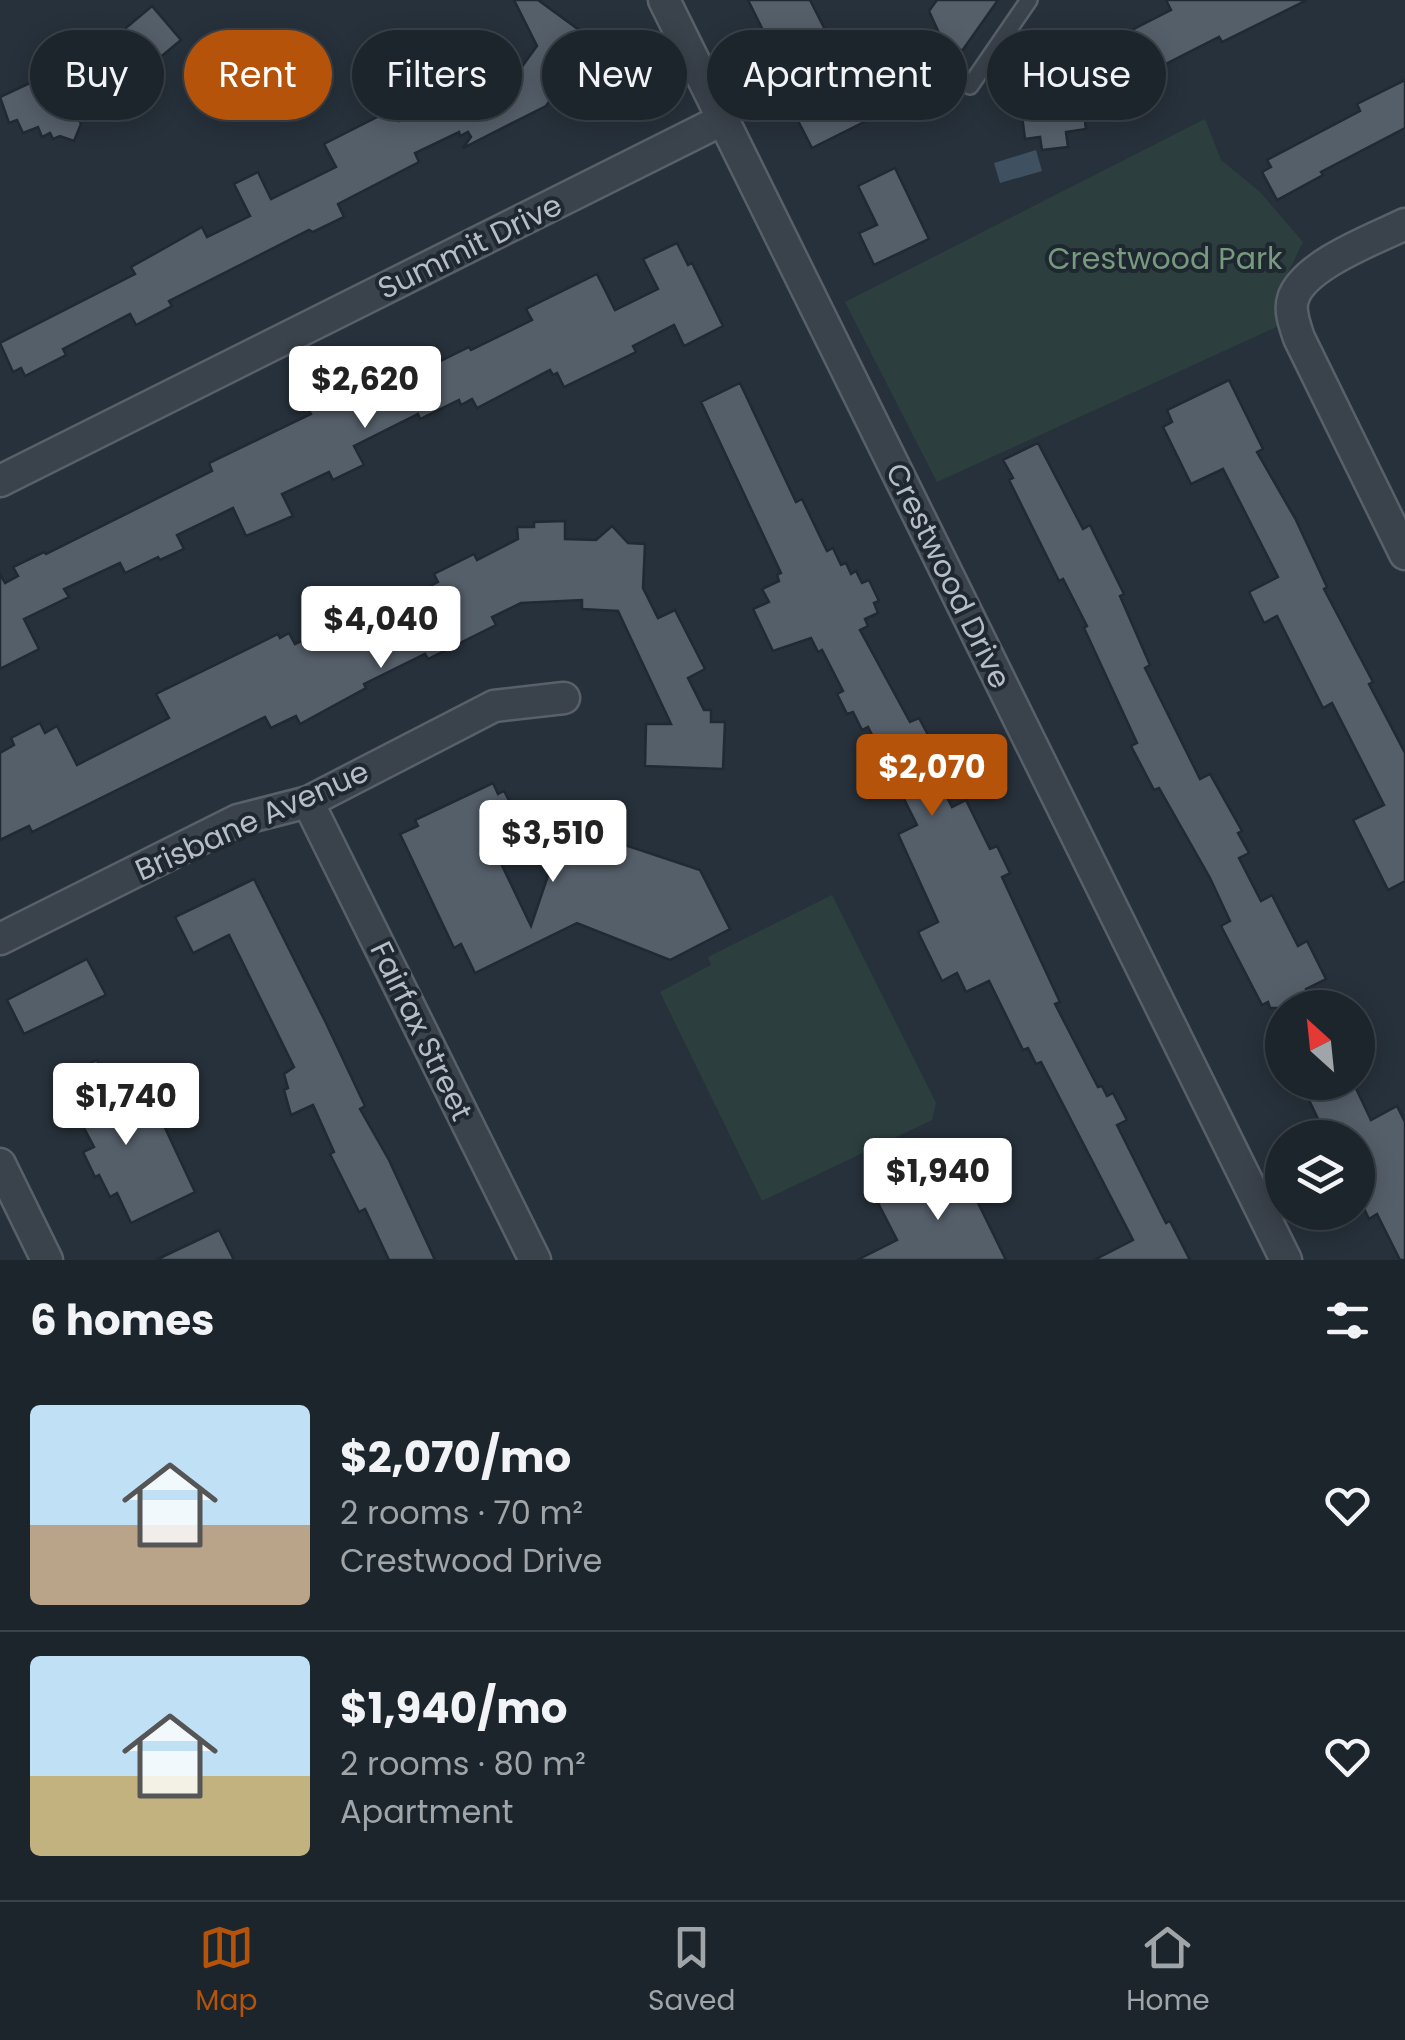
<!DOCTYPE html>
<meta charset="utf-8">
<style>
:root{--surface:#1d252c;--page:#2a3138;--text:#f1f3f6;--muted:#a0a5a9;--line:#3b4248;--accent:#b45309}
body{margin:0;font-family:Poppins,sans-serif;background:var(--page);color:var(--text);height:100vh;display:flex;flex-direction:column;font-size:38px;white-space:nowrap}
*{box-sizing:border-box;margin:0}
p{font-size:32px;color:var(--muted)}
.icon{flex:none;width:55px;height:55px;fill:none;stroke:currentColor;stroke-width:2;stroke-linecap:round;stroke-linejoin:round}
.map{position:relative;height:1260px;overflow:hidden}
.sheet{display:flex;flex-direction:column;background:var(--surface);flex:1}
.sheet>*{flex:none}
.hud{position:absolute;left:30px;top:30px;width:1345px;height:90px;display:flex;gap:20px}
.needle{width:65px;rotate:333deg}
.tools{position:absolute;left:1265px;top:990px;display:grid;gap:20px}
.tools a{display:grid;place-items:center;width:110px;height:110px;border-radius:50%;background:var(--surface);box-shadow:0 5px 25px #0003,0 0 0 2px var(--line);font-size:50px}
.price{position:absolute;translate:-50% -85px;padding:0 22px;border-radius:10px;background:#fff;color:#222;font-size:32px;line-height:65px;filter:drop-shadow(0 2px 5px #0008)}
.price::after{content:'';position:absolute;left:50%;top:60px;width:30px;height:22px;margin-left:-15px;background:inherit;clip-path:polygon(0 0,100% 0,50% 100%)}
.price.current{background:var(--accent);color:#fff}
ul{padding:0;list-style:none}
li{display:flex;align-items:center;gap:30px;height:250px;padding:0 30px}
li+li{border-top:2px solid var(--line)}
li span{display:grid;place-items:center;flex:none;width:280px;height:200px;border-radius:10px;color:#555}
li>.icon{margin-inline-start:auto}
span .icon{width:120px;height:120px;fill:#fffc;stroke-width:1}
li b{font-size:42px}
h2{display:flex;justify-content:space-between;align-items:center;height:120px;padding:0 30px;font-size:42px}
.pill{padding:0 35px;border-radius:45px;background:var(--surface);box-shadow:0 5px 25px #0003,0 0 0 2px var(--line);font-size:35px;line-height:90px}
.pill.current{background:var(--accent);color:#fff}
.tab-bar{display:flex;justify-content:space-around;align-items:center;height:140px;border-top:2px solid var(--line);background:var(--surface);font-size:28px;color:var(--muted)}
.tab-bar a{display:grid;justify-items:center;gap:5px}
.tab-bar .current{color:var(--accent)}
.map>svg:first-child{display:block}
.green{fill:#2c3f3e}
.water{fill:#3f5061}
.building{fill:#555f6a;stroke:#212932;stroke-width:2.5}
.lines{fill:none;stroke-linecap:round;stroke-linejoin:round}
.lane-casing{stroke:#586069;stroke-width:20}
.street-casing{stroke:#586069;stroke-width:35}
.lane{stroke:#3a424b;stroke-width:15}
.street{stroke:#3a424b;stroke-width:30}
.labels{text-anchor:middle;stroke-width:8;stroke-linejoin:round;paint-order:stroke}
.street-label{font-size:30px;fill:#b6bdc6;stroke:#1f2730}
.park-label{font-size:30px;fill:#77997d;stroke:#1f2730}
</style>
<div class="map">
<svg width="1405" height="1260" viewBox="0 0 1405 1260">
<rect width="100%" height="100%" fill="#27313b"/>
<g class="green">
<path d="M 1205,119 L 1221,160 L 1260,192 L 1303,242 L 1275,299 L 1283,324 L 937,482 L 845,302 Z"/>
<path d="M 832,895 L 936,1103 L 932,1120 L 762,1201 L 660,992 L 711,965 L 708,957 Z"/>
</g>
<path class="water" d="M 1036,150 L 1042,171 L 1000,183 L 994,163 Z"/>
<g class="building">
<path d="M 514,0 L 538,0 L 601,46 L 580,76 L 572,70 L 546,106 L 463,148 L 471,137 L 468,132 L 460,136 L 459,132 L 415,153 L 419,162 L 338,204 L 344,217 L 313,232 L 309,230 L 169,301 L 172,306 L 136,325 L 130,314 L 63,349 L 66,355 L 25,376 L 21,368 L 13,372 L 0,343 L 135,274 L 131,267 L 202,227 L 207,237 L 250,216 L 234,184 L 258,172 L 271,199 L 336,167 L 324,144 L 393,109 L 399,121 L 445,98 L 442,91 L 474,75 L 477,81 L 489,75 L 500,97 L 537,46 Z"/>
<path d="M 748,0 L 810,0 L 848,75 L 844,77 L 866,121 L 812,148 L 793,111 L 801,107 Z"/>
<path d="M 937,0 L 998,0 L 962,51 L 939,33 L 929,11 Z"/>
<path d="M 1166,0 L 1307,0 L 1222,42 L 1219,37 L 1142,76 L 1122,35 L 1171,10 Z"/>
<path d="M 152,6 L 181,40 L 103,105 L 77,116 L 81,124 L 74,141 L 60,136 L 53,139 L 50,133 L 42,137 L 38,127 L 23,133 L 17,120 L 9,123 L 0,97 L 66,66 L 70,75 Z"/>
<path d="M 1078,69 L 1086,129 L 1066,132 L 1068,147 L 1042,150 L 1040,137 L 1025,139 L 1022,116 L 1016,117 L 1011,78 Z"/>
<path d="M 1405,80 L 1405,128 L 1321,172 L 1323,175 L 1277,200 L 1262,172 L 1271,167 L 1267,160 L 1360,111 L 1357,104 Z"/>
<path d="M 895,168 L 929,239 L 874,265 L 859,233 L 877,225 L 858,186 Z"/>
<path d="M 677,243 L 688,265 L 692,263 L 723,326 L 684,346 L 674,325 L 633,346 L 636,352 L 564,387 L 557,373 L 553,375 L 550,370 L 477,408 L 472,399 L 461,405 L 459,400 L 420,419 L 418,414 L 354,446 L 364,465 L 333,480 L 329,472 L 282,494 L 293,516 L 246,536 L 233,508 L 177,535 L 184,549 L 160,560 L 158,557 L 125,573 L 120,563 L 64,589 L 69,597 L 24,619 L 39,649 L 0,669 L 0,574 L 5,583 L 18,576 L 13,567 L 44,552 L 46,554 L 212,471 L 209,463 L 311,414 L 306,405 L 336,391 L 343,405 L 399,378 L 397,374 L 428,358 L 432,365 L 469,347 L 471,350 L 532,320 L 526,309 L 597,274 L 615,310 L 658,289 L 643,259 Z"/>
<path d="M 1229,380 L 1263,449 L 1257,452 L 1296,520 L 1327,587 L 1324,589 L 1373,682 L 1369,684 L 1405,753 L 1405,881 L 1388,890 L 1353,820 L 1384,805 L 1332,703 L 1323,708 L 1277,616 L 1264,623 L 1249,592 L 1278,577 L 1223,469 L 1191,484 L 1163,427 L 1172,422 L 1167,410 Z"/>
<path d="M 740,383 L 796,502 L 802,499 L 827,551 L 833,548 L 841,565 L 846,563 L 851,574 L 856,571 L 862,583 L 869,580 L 879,601 L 874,603 L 878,613 L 865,619 L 868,626 L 860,630 L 910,722 L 919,718 L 935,748 L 925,753 L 952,807 L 966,800 L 990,849 L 997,846 L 1010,873 L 1002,877 L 1060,1002 L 1055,1004 L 1098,1087 L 1102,1086 L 1107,1096 L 1113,1093 L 1127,1120 L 1117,1125 L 1166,1223 L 1170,1221 L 1190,1260 L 1094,1260 L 1133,1240 L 1041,1062 L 1036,1064 L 1028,1048 L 1023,1050 L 989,981 L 966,992 L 957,973 L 942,981 L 918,932 L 938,922 L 898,834 L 917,825 L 868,727 L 862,730 L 853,712 L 847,714 L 837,694 L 843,691 L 822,650 L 818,652 L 811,638 L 773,651 L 753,609 L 769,602 L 762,589 L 779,581 L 777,575 L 781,573 L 701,402 Z"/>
<path d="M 1038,443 L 1083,529 L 1090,525 L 1124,594 L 1120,596 L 1150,665 L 1145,668 L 1200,779 L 1210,774 L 1242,831 L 1238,833 L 1249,853 L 1239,858 L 1261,901 L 1272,895 L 1298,946 L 1307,941 L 1326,979 L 1306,989 L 1315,1008 L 1270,1008 L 1268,1002 L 1262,1005 L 1221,926 L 1230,921 L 1210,878 L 1159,788 L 1154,790 L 1131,746 L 1137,743 L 1084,628 L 1087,626 L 1063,579 L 1059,581 L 1009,480 L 1013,478 L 1003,460 Z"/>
<path d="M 565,521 L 565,539 L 596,540 L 612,526 L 628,543 L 645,544 L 643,588 L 658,618 L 675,610 L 705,669 L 688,678 L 704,710 L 711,710 L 711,722 L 725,722 L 723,769 L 645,766 L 646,724 L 671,724 L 618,611 L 582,609 L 582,600 L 521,603 L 492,617 L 496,625 L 428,659 L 425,654 L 364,684 L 366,688 L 300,724 L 296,716 L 271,728 L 265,717 L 32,832 L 29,826 L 0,840 L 0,753 L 14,745 L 11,738 L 40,723 L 45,733 L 57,726 L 77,765 L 169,718 L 156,694 L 278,634 L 280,638 L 289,633 L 295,644 L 346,619 L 350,626 L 438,582 L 434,574 L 474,554 L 477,560 L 518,539 L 517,527 L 534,527 L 534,522 Z"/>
<path d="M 493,783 L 498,794 L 504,791 L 511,804 L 519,801 L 522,806 L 527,803 L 541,833 L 497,855 L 531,926 L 565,825 L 700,870 L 730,929 L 670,960 L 577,923 L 475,973 L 461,944 L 454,948 L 400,834 L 418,826 L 415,820 Z"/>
<path d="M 254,879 L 326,1023 L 365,1106 L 360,1109 L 389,1160 L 435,1260 L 389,1260 L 365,1209 L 359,1212 L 330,1154 L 334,1152 L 313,1105 L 291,1115 L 284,1090 L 288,1088 L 284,1074 L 294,1067 L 229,935 L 193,953 L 175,917 Z"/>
<path d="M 87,959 L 106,995 L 24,1034 L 7,1000 Z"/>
<path d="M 97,1060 L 130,1129 L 159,1115 L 195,1192 L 131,1223 L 117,1193 L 110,1197 L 99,1175 L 95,1177 L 83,1152 L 94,1147 L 58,1079 Z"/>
<path d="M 1306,1082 L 1353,1082 L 1371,1120 L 1397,1106 L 1405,1122 L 1405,1260 L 1400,1260 L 1377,1214 L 1369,1219 L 1358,1196 L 1358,1138 L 1327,1138 L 1309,1100 L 1313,1097 Z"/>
<path d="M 959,1164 L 1006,1260 L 857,1260 L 897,1240 L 878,1203 Z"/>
<path d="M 219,1230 L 234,1260 L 156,1260 Z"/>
</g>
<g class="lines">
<defs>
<path id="lane" d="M 970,86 L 1029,0"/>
<g id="street">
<path d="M 664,0 L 1286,1260"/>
<path d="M 1405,224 C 1375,239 1303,265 1293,299 C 1289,311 1295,326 1299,338 L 1405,554"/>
<path d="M 0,481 L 724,119"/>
<path d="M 308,802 L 535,1260"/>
<path d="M 0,939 L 238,820 L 308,802 L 494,706 L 564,698"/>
<path d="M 0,1164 L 47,1260"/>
</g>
</defs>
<use href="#lane" class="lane-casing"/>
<use href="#street" class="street-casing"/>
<use href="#lane" class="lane"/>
<use href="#street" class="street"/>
</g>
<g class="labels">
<g class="street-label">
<text transform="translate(470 247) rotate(-26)" y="10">Summit Drive</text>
<text transform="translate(948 576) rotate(64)" y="10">Crestwood Drive</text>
<text transform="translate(252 821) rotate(-24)" y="10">Brisbane Avenue</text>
<text transform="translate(421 1031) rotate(64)" y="10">Fairfax Street</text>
</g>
<g class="park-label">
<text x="1165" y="269">Crestwood Park</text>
</g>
</g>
</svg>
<div class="tools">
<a><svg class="needle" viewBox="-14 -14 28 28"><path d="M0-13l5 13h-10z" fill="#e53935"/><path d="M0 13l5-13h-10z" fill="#a0a5a9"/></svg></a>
<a><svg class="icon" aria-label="layers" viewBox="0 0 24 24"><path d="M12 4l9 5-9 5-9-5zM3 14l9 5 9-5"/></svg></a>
</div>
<b class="price" style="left:365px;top:431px">$2,620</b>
<b class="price" style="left:381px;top:671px">$4,040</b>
<b class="price current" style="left:932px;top:819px">$2,070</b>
<b class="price" style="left:553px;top:885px">$3,510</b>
<b class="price" style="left:126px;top:1148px">$1,740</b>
<b class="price" style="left:938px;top:1223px">$1,940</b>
<div class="hud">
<a class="pill">Buy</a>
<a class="pill current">Rent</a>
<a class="pill">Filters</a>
<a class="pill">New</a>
<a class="pill">Apartment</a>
<a class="pill">House</a>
</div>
</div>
<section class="sheet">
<h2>6 homes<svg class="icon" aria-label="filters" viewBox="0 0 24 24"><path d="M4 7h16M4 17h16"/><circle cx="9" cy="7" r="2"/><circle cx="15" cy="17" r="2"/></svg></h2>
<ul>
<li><span style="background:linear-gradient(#bfe0f5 60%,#b9a48a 0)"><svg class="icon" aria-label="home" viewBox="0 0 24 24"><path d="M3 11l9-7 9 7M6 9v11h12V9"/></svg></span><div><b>$2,070/mo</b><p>2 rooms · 70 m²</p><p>Crestwood Drive</p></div><svg class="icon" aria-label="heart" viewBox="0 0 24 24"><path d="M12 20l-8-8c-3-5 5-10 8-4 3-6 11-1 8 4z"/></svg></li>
<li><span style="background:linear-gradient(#bfe0f5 60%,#c2b280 0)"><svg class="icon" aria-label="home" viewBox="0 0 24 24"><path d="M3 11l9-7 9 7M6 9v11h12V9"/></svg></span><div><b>$1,940/mo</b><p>2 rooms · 80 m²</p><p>Apartment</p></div><svg class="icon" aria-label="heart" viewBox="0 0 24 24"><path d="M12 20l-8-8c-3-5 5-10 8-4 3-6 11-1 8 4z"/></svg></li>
</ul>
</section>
<nav class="tab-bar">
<a class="current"><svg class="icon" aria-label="map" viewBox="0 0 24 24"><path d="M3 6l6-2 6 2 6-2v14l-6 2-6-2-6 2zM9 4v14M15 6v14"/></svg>Map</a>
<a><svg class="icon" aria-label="saved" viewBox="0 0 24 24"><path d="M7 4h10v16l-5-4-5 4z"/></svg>Saved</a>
<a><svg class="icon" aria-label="home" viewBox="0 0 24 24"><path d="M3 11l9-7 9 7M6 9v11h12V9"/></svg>Home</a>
</nav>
